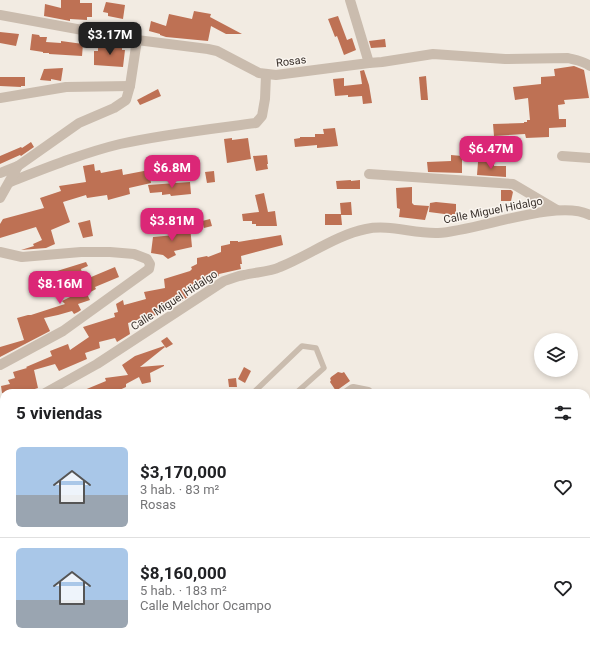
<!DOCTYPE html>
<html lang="es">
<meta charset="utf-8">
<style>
:root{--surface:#fff;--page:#f2f2f2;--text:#202124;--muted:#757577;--line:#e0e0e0;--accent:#db2777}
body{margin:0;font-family:Roboto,sans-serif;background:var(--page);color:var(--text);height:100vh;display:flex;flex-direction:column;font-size:15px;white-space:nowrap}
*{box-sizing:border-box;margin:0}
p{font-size:13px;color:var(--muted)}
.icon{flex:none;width:22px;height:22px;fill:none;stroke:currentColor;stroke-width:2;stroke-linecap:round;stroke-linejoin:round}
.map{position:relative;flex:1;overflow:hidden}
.details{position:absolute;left:0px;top:389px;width:590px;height:256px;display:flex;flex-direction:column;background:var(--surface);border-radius:12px 12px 0 0;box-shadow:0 2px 6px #0003}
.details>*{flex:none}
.controls{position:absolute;left:534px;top:333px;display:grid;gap:8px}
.controls a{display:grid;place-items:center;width:44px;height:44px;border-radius:50%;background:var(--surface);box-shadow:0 2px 6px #0003;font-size:20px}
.price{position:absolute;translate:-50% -34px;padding:0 9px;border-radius:8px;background:var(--accent);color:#fff;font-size:13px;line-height:26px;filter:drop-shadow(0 1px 2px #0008)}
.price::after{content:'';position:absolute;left:50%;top:24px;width:12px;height:9px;margin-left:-6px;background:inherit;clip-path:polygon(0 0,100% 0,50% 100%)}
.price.active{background:#222;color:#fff}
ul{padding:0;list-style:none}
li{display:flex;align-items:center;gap:12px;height:100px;padding:0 16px}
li+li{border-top:1px solid var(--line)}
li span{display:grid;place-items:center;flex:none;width:112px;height:80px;border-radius:6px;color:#555}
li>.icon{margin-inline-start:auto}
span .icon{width:48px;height:48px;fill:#fffc;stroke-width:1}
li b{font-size:17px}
h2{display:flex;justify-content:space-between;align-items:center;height:48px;padding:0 16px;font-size:17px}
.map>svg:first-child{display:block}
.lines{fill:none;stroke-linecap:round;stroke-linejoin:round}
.stream{stroke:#83abae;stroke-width:3}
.building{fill:#be7154}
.service{stroke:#cabcae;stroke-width:5.5}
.minor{stroke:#cabcae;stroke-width:10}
.labels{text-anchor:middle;stroke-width:3;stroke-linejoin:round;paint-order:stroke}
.street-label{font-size:11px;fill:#39312c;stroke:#faf5ef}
</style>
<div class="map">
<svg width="590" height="645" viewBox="0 0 590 645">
<rect width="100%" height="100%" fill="#f2ebe2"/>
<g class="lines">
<g class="stream">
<path d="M 586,624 L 590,608"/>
<path d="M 582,645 L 583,641"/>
</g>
</g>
<g class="building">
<path d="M 61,0 L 80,0 L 80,3 L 92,3 L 92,17 L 87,17 L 87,20 L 70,19 L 70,21 L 44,16 L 45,4 L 61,8 Z"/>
<path d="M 106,2 L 125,5 L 123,19 L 108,16 L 108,13 L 103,12 Z"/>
<path d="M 194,11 L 211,14 L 210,17 L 242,34 L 226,34 L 211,26 L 208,41 L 166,37 L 160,35 L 160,34 L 149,31 L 151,21 L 166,26 L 169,14 L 192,19 Z"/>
<path d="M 338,16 L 347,40 L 352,38 L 356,50 L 344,55 L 337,36 L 335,37 L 328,19 Z"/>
<path d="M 0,32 L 19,34 L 16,46 L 0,43 Z"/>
<path d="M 32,34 L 39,35 L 40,37 L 47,37 L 46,42 L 61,43 L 61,41 L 83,44 L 82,56 L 49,54 L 49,53 L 43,53 L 43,52 L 30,50 Z"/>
<path d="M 385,39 L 386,47 L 371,48 L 369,41 Z"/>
<path d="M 111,45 L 122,46 L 122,50 L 125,50 L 123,67 L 94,65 L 94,51 L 98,51 L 98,48 L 105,48 L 105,46 L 111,47 Z"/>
<path d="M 574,66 L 584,70 L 589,98 L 564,100 L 565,104 L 558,105 L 559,119 L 566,119 L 566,127 L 549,128 L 549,137 L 526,138 L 525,134 L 494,136 L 493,124 L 524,123 L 524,122 L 527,122 L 527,120 L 530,120 L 528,98 L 515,100 L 513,87 L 541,84 L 541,77 L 555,76 L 554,69 Z"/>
<path d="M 63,68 L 61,81 L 51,79 L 51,81 L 40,80 L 44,69 Z"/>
<path d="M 364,70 L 369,85 L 372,103 L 363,104 L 362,96 L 348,97 L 348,95 L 335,96 L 333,79 L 344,78 L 344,86 L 362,84 L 360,71 Z"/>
<path d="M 426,76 L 428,100 L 421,100 L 419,77 Z"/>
<path d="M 0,77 L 25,77 L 25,86 L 21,86 L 21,87 L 0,86 Z"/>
<path d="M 158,89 L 161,96 L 140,105 L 137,100 Z"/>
<path d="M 335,128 L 338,146 L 317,148 L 317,145 L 295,147 L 294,139 L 300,138 L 300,137 L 315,137 L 315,134 L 324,134 L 323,129 Z"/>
<path d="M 232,138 L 232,140 L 248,138 L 251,159 L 227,163 L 224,139 Z"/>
<path d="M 31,142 L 34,147 L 21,156 L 20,155 L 0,164 L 0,156 L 21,147 L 22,148 Z"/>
<path d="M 267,155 L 268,164 L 267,164 L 268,169 L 256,171 L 253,156 Z"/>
<path d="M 451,155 L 462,156 L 462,173 L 428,172 L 427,162 L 451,161 Z"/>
<path d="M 478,162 L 494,162 L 494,166 L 506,166 L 506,177 L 477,175 Z"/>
<path d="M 94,164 L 95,171 L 100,170 L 101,173 L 122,169 L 123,175 L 149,170 L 151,183 L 129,188 L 130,194 L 108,200 L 107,195 L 87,198 L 86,195 L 63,202 L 70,222 L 51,230 L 55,244 L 46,248 L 21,250 L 34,246 L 33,244 L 42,240 L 36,227 L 0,238 L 0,224 L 3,219 L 44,208 L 40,198 L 61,191 L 59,186 L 86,182 L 83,166 Z"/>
<path d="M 214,171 L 215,182 L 207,183 L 205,172 Z"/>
<path d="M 351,180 L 351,181 L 360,180 L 360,189 L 337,189 L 336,181 Z"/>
<path d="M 190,182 L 191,194 L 171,196 L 170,194 L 162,195 L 162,192 L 150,193 L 148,185 Z"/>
<path d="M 412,187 L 412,203 L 414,205 L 429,206 L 425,220 L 399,217 L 400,209 L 397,208 L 396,188 Z"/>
<path d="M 501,190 L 511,190 L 513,192 L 511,201 L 501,201 Z"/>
<path d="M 264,193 L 268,212 L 275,211 L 277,226 L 256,226 L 256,224 L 252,224 L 252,221 L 243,221 L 242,214 L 259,212 L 255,195 Z"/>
<path d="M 351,202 L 352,215 L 341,215 L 342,225 L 325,225 L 325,214 L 341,214 L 340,203 Z"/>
<path d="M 436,202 L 456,204 L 456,214 L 452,214 L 452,215 L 429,212 L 430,203 Z"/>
<path d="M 210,219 L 212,226 L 204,228 L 202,221 Z"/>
<path d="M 90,220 L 93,236 L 83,238 L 78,223 Z"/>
<path d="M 190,226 L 192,247 L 174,251 L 176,255 L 168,259 L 163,255 L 151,253 L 153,237 L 175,235 L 173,234 L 173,228 Z"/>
<path d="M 281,235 L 283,245 L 241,256 L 242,264 L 240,264 L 241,269 L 219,274 L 219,276 L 194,283 L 195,287 L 186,289 L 188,297 L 180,302 L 159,306 L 161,314 L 147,317 L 128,323 L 130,334 L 117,342 L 115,338 L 99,342 L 100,348 L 85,353 L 87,359 L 59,371 L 55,364 L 34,370 L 38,388 L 22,393 L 2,393 L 1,386 L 10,384 L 8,380 L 15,378 L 13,372 L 27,368 L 26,367 L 52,356 L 50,351 L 68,344 L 70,350 L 89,337 L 83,327 L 115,317 L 114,313 L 118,312 L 116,304 L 123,300 L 124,305 L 146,299 L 144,292 L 165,288 L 164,279 L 190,271 L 192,269 L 191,267 L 197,264 L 197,258 L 207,256 L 208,257 L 221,252 L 221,246 L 230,244 L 230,241 L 238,241 L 238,242 Z"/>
<path d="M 86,262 L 88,266 L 81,269 L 84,280 L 115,267 L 119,277 L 95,287 L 96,289 L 87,294 L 90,300 L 78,304 L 81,310 L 78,312 L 74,314 L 72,311 L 58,315 L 44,318 L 50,331 L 0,357 L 0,347 L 24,340 L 17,318 L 28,315 L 31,315 L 65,304 L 62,301 L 80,292 L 72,273 L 61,279 L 57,271 Z"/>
<path d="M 167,337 L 173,344 L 166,348 L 161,341 Z"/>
<path d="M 164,346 L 165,347 L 140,367 L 164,365 L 164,366 L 150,373 L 151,382 L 142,384 L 139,377 L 126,384 L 126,387 L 113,393 L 77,393 L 106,381 L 105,378 L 128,375 L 122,365 L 135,356 Z"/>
<path d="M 244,367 L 251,371 L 245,383 L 238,379 Z"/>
<path d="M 338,372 L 342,373 L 344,372 L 350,381 L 336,391 L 330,382 L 331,380 L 330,379 L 331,377 Z"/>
<path d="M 236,378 L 237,387 L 229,387 L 228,379 Z"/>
</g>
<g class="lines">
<g class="service">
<path d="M 253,393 L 302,346 L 316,348 L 324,368 L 296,393"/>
<path d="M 208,641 L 208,645"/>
</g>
<g class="minor">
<path d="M 350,0 L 369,63"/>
<path d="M 0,15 L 137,40 L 208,49 L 217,51 L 259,73 L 276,75 L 369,63 L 382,62 L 433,54 L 505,59 L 568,58 C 576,60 584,61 590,66"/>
<path d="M 0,98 L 66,87 L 130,86"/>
<path d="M 562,156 L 590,158"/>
<path d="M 0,173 L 18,166"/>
<path d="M 369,174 L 513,184 L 557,210"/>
<path d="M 10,182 C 46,168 83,153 120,144 C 165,134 211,129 256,123 L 262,116 L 265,99 L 266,75"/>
<path d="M 0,198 L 18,166 L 79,123 L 114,108 L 126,100 L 130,86 L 137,40"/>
<path d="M 0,252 L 22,257 L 81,252 L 110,252 L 134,254 L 147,259 L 150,264 L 149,269 L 63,331 L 0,365"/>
<path d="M 45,393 L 97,364 L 224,281 C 231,279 237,276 244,275 C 256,272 269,272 280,267 C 308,256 336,235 366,229 C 389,224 414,234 438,233 C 477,231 558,198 590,215"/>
<path d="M 347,393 L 353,389 L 368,392 L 369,393"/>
<path d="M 0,418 L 4,416"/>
<path d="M 380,641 L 385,645"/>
</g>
</g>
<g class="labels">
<g class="street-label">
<text transform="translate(291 61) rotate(-7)" y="4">Rosas</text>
<text transform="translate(493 210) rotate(-11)" y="4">Calle Miguel Hidalgo</text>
<text transform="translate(174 300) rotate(-33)" y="4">Calle Miguel Hidalgo</text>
</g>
</g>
</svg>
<div class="controls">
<a><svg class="icon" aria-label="layers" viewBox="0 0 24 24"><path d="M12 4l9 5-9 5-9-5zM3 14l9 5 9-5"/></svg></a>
</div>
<b class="price active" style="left:110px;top:56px">$3.17M</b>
<b class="price" style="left:491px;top:170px">$6.47M</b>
<b class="price" style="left:172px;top:189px">$6.8M</b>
<b class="price" style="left:172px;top:242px">$3.81M</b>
<b class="price" style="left:60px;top:305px">$8.16M</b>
<section class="details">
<h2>5 viviendas<svg class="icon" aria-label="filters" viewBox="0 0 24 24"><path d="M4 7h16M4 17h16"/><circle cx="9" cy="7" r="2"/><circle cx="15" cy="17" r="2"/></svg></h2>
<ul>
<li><span style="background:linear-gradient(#a9c7e8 60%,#9aa5b1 0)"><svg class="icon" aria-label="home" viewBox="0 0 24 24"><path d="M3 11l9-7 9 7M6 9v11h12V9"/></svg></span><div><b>$3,170,000</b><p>3 hab. · 83 m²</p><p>Rosas</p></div><svg class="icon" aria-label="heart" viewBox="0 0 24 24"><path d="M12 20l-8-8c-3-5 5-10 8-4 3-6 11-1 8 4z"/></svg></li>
<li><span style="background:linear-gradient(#a9c7e8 65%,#9aa5b1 0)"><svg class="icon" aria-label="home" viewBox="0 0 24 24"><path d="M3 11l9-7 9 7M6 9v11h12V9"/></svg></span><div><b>$8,160,000</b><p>5 hab. · 183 m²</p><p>Calle Melchor Ocampo</p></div><svg class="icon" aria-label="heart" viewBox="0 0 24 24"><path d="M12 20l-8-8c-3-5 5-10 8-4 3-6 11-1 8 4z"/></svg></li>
</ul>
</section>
</div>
